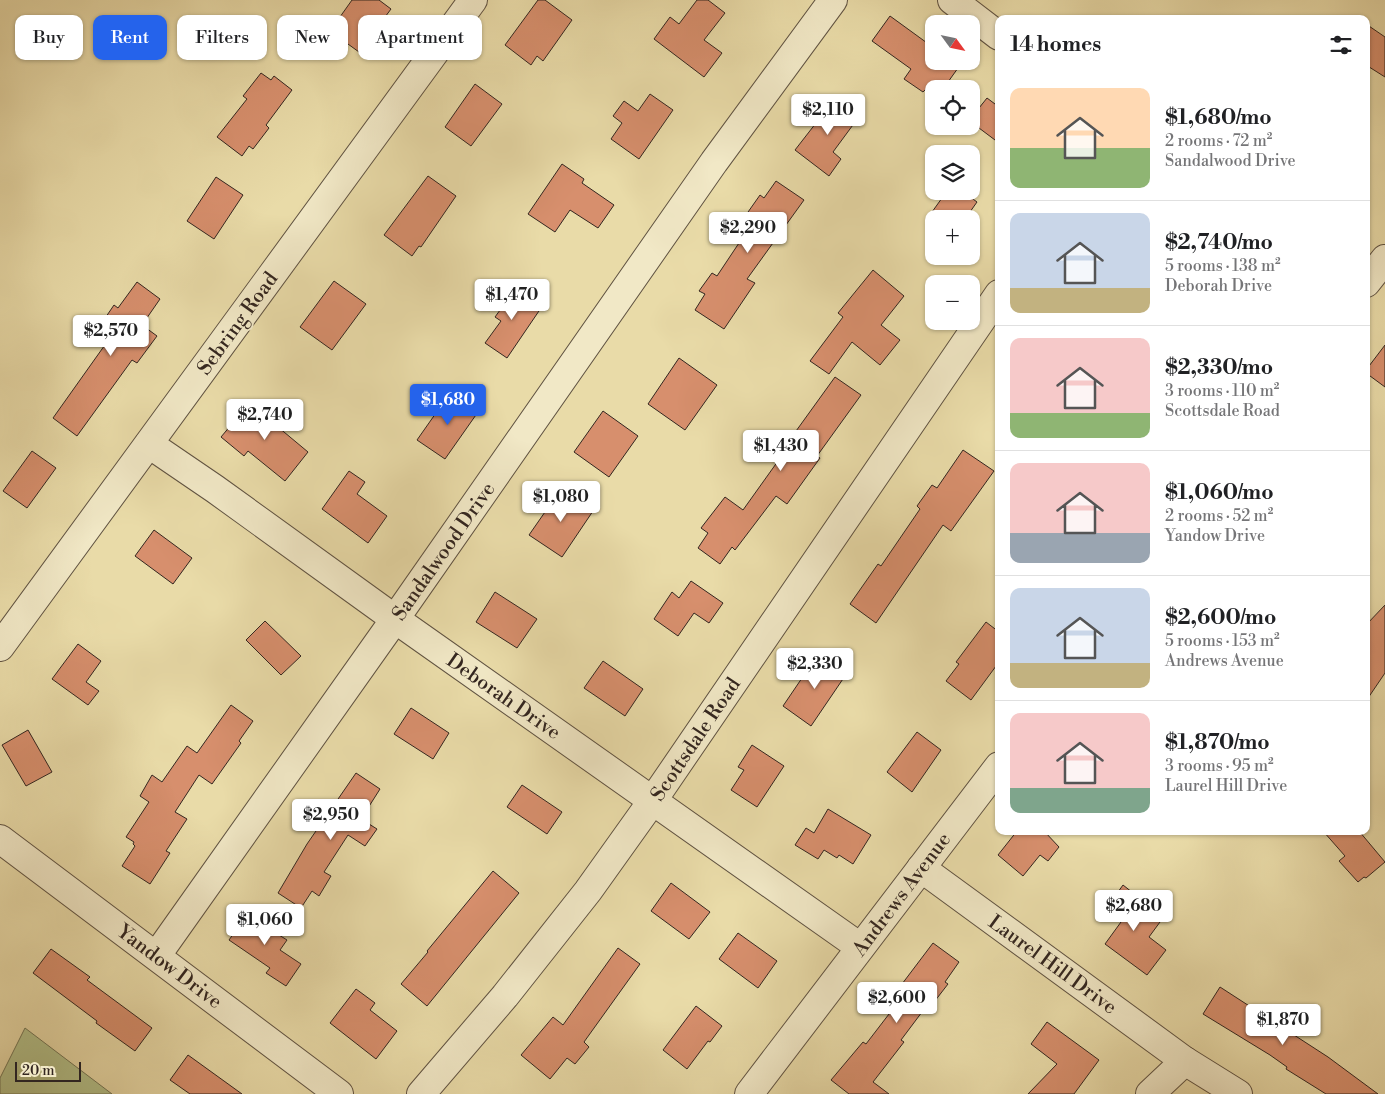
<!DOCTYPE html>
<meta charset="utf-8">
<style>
:root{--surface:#fff;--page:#f6f6f6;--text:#202124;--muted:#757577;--line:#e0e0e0;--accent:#2563eb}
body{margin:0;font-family:"Libre Bodoni",serif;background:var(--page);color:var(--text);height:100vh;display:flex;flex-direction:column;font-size:19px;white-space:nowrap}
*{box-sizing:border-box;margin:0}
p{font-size:16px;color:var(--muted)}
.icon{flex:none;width:28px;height:28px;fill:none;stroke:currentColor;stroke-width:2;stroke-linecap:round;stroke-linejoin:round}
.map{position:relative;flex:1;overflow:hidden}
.drawer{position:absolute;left:995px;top:15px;width:375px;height:820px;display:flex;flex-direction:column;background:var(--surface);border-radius:10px;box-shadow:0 1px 4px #0004}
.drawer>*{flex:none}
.top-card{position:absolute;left:15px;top:15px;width:475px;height:45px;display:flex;gap:10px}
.needle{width:32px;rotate:123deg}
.buttons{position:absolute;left:925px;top:15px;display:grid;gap:10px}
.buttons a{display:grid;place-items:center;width:55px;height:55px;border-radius:10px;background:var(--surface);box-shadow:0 1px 4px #0004;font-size:25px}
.scale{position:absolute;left:15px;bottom:12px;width:66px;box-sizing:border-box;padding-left:5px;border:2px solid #332620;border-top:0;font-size:14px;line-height:18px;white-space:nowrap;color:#332620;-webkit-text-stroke:4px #f1e8c6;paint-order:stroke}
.price{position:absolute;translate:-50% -42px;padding:0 11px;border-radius:5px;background:#fff;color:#222;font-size:16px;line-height:32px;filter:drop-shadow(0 1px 2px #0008)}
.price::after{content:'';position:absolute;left:50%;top:30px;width:15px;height:11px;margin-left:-8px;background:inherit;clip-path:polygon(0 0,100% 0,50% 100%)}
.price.selected{background:var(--accent);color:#fff}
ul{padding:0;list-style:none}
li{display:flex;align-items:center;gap:15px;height:125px;padding:0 15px}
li+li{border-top:1px solid var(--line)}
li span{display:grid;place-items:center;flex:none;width:140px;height:100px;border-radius:10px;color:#555}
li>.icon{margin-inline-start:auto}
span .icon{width:60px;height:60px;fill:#fffc;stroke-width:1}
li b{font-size:21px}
h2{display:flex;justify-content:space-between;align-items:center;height:60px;padding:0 15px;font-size:21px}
.pill{padding:0 18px;border-radius:10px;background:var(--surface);box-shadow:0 1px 4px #0004;font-size:18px;line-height:45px}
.pill.selected{background:var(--accent);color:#fff}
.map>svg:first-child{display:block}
.green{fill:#b3c18a;stroke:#737455}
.building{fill:#d78f6d;stroke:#332620}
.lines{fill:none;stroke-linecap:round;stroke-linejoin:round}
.minor-casing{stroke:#605342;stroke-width:30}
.minor{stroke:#f1e8c6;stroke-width:28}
.labels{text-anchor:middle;stroke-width:4;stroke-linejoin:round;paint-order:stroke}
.street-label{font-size:20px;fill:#332620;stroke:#f1e8c6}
</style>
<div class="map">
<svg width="1385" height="1094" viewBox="0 0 1385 1094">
<rect width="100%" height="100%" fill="#e9dba8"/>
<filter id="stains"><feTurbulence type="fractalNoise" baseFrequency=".004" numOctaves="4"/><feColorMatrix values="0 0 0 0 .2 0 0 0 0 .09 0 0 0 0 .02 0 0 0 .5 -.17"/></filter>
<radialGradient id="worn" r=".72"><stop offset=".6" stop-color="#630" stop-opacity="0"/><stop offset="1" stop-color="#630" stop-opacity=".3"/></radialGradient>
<path class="green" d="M 25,1028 L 112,1094 L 0,1094 L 0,1078 Z"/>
<g class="building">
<path d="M 352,0 L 379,0 L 391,9 L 359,52 L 330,31 Z"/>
<path d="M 538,0 L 545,0 L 572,20 L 543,61 L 537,56 L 531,65 L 505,45 Z"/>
<path d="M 697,0 L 708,0 L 725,13 L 704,40 L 722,53 L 704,77 L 654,39 L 670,17 L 679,24 Z"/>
<path d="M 890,16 L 934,48 L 934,61 L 963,61 L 943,89 L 926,89 L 923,92 L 904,79 L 911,69 L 872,41 Z"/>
<path d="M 1366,24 L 1385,37 L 1385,77 L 1366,65 Z"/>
<path d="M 261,73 L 271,80 L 274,76 L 292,90 L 266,125 L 269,128 L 253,149 L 249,146 L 242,156 L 217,137 L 247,99 L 243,96 Z"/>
<path d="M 475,84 L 502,104 L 471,146 L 445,127 Z"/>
<path d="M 650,94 L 673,110 L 639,159 L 611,139 L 622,123 L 613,116 L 624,101 L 638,111 Z"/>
<path d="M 837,96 L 861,114 L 833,152 L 841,159 L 829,176 L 795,150 Z"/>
<path d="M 987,98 L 999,107 L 999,143 L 971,122 L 971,118 Z"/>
<path d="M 562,164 L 584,179 L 582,183 L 614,205 L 598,228 L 570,210 L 555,232 L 528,214 Z"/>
<path d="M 428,176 L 456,196 L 421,247 L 419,246 L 412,256 L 384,235 Z"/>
<path d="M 216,177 L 243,195 L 214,239 L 187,221 Z"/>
<path d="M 776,181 L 804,200 L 747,279 L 755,283 L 724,329 L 695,310 L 705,294 L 699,291 L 712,273 L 717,276 L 743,237 L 739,234 L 745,225 L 741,222 L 760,195 L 764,198 Z"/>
<path d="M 947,191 L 962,191 L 977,202 L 965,219 L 927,219 Z"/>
<path d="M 873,270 L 904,296 L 881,325 L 900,340 L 880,365 L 852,342 L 829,374 L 810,361 L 843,317 L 838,313 Z"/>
<path d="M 334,281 L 366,304 L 332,350 L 300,327 Z"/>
<path d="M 137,282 L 160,299 L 142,325 L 157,336 L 137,363 L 132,360 L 77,436 L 53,418 L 107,342 L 95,333 L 114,305 L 118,308 Z"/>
<path d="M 506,286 L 515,292 L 516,291 L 541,308 L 507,358 L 485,343 L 501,321 L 495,317 L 503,306 L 495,301 Z"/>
<path d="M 1385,345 L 1385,387 L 1366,373 L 1366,370 Z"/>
<path d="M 679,358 L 717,385 L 685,430 L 648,404 Z"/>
<path d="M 835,377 L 861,395 L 817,456 L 820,458 L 787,504 L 776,496 L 735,550 L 732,547 L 720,564 L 698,548 L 708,533 L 701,528 L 725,497 L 743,510 L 783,454 L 772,447 L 783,432 L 791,438 Z"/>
<path d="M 450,393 L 478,412 L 445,459 L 417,440 Z"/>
<path d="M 252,400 L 274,419 L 272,422 L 308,452 L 285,481 L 248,451 L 244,456 L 221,437 Z"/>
<path d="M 603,411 L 638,436 L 609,477 L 574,452 Z"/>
<path d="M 963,450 L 994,471 L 951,531 L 943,525 L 876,623 L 850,604 L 878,564 L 881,566 L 920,509 L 917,506 L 932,485 L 937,488 Z"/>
<path d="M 32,451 L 56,468 L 27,508 L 3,491 Z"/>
<path d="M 349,471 L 365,482 L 357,494 L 387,516 L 368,543 L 322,509 Z"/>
<path d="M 561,489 L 593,511 L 562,557 L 529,535 Z"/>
<path d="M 154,530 L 192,558 L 173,584 L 135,556 Z"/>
<path d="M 691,581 L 723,603 L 709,623 L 694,613 L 678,636 L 654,619 L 672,592 L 679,598 Z"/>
<path d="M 495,592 L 537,619 L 517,648 L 476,622 Z"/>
<path d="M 1385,605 L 1385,673 L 1366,701 L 1366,625 Z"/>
<path d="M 265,621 L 301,656 L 281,675 L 246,640 Z"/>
<path d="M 986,622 L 999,632 L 999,662 L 971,700 L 946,681 L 959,664 L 956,662 Z"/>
<path d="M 78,644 L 101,661 L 86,682 L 99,691 L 88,705 L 52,679 Z"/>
<path d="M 819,653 L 847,673 L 811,726 L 783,706 Z"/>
<path d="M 603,661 L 643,689 L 625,716 L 584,688 Z"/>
<path d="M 231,705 L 253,721 L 239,741 L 241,743 L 212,784 L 199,775 L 175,812 L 187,819 L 166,851 L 170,853 L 150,884 L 122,866 L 135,846 L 133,844 L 134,842 L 126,837 L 149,802 L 140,796 L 152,775 L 162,782 L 187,746 L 197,753 Z"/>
<path d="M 411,708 L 449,733 L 433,759 L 394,734 Z"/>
<path d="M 28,730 L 52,772 L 26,786 L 2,745 Z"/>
<path d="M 917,732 L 941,750 L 912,792 L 887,772 Z"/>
<path d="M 752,745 L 784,766 L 757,807 L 731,790 L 744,770 L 738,767 Z"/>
<path d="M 356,773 L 380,789 L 361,819 L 377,829 L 365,846 L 348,835 L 324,872 L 331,876 L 319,896 L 312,891 L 301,908 L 278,893 L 307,844 Z"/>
<path d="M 522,785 L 562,812 L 547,834 L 507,807 Z"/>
<path d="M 828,809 L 871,835 L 853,864 L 839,855 L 837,858 L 824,850 L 818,859 L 795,845 L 806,828 L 814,833 Z"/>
<path d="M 1017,831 L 1044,831 L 1059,847 L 1048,861 L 1040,855 L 1023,876 L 998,855 Z"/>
<path d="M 1323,831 L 1359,831 L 1385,862 L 1366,878 L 1364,877 L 1358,882 L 1339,861 L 1345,856 Z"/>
<path d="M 493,871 L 519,893 L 427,1006 L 401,984 L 428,952 L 427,951 Z"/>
<path d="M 671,883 L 710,912 L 689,939 L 651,911 Z"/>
<path d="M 1123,885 L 1142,900 L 1138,906 L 1160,922 L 1149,937 L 1166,950 L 1147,975 L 1105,944 L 1121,922 L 1105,910 Z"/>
<path d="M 261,908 L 275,918 L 268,928 L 287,940 L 280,950 L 301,964 L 286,986 L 266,973 L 270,968 L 229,940 L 248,913 L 254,917 Z"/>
<path d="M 738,933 L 777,961 L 758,988 L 719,959 Z"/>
<path d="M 933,943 L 959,962 L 945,982 L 948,984 L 931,1006 L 928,1004 L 901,1040 L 904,1042 L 873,1082 L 889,1094 L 849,1094 L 831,1080 L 863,1042 L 866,1044 L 899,1001 L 896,999 L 906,987 L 902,984 Z"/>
<path d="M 618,948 L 640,964 L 584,1042 L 589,1047 L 575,1064 L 567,1058 L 550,1079 L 521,1055 L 553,1017 L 563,1025 Z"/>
<path d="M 51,949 L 90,977 L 87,980 L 152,1028 L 135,1051 L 96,1023 L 97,1021 L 33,973 Z"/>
<path d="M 1220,987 L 1328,1057 L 1378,1094 L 1326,1094 L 1286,1069 L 1287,1067 L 1270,1055 L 1203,1014 Z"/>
<path d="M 356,989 L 375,1003 L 370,1010 L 397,1031 L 376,1059 L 330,1023 Z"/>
<path d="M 696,1006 L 722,1026 L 710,1042 L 708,1041 L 687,1069 L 663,1050 Z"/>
<path d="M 1047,1022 L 1099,1060 L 1074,1094 L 1028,1094 L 1057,1064 L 1031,1044 Z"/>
<path d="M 188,1055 L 242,1094 L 190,1094 L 170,1080 Z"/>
</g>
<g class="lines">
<defs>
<g id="minor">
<path d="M 952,0 L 999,36"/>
<path d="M 1366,283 L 1385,259"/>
<path d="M 149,444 L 215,489 L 395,619 L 860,947"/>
<path d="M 0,647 L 473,0"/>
<path d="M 0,839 L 339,1094"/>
<path d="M 921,868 L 1185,1061 L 1238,1094"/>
<path d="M 157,955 L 395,619 L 714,162 L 833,0"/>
<path d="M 421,1094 L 505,996 L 588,891 L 653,800 L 999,294"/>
<path d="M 749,1094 L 999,766"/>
<path d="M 1150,1094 L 1185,1061"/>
</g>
</defs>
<use href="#minor" class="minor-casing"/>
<use href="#minor" class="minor"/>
</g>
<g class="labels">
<g class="street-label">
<text transform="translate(237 323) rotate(-54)" y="7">Sebring Road</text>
<text transform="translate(443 551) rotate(-55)" y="7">Sandalwood Drive</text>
<text transform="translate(504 696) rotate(35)" y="7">Deborah Drive</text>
<text transform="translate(695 739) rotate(-56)" y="7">Scottsdale Road</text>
<text transform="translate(901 894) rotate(-53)" y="7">Andrews Avenue</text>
<text transform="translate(1053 964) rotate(36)" y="7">Laurel Hill Drive</text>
<text transform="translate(170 966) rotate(37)" y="7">Yandow Drive</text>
</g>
</g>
<rect width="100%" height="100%" filter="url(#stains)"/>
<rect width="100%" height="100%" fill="url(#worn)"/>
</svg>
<div class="buttons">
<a><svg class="needle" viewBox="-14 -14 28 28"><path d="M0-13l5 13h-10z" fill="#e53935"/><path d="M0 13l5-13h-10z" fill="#757577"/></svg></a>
<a><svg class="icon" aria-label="locate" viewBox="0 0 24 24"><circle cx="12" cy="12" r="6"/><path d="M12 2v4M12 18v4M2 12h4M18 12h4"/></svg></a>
<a><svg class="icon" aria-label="layers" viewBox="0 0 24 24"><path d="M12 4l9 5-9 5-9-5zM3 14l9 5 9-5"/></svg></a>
<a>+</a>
<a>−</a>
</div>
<div class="scale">20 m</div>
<b class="price" style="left:828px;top:136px">$2,110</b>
<b class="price" style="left:748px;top:254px">$2,290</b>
<b class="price" style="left:512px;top:321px">$1,470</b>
<b class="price" style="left:111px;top:357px">$2,570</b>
<b class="price selected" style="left:448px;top:426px">$1,680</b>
<b class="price" style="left:265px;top:441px">$2,740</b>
<b class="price" style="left:781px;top:472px">$1,430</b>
<b class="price" style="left:561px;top:523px">$1,080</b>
<b class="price" style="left:815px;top:690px">$2,330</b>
<b class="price" style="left:331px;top:841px">$2,950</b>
<b class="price" style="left:1134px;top:932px">$2,680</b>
<b class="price" style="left:265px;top:946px">$1,060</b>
<b class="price" style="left:897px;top:1024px">$2,600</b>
<b class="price" style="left:1283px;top:1046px">$1,870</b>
<div class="top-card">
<a class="pill">Buy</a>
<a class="pill selected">Rent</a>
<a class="pill">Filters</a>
<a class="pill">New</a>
<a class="pill">Apartment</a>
</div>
<section class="drawer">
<h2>14 homes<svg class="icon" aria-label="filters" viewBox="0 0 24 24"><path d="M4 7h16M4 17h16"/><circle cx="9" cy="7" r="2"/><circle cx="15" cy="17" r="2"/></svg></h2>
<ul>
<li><span style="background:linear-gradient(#ffd9b3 60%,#8fb573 0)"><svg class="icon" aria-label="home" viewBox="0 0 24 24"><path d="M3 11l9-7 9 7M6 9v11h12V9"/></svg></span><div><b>$1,680/mo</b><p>2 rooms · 72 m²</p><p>Sandalwood Drive</p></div></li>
<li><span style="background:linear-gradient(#c9d6e8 75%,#c2b280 0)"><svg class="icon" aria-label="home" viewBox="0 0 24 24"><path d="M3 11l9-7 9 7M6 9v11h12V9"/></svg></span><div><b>$2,740/mo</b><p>5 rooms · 138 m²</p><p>Deborah Drive</p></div></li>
<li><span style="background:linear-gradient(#f6c9c9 75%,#8fb573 0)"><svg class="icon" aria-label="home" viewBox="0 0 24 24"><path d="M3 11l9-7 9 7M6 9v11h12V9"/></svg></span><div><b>$2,330/mo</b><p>3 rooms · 110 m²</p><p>Scottsdale Road</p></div></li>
<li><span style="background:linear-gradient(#f6c9c9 70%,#9aa5b1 0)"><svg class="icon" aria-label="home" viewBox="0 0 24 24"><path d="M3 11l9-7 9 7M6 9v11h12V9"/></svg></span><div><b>$1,060/mo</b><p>2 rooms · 52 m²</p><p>Yandow Drive</p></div></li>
<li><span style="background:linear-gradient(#c9d6e8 75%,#c2b280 0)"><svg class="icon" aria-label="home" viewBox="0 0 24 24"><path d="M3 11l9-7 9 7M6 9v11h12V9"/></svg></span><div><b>$2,600/mo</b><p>5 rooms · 153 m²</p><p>Andrews Avenue</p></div></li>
<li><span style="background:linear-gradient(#f6c9c9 75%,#7fa58c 0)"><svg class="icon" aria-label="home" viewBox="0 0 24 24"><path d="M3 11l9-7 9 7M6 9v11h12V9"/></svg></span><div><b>$1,870/mo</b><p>3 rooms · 95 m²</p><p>Laurel Hill Drive</p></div></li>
</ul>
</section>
</div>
